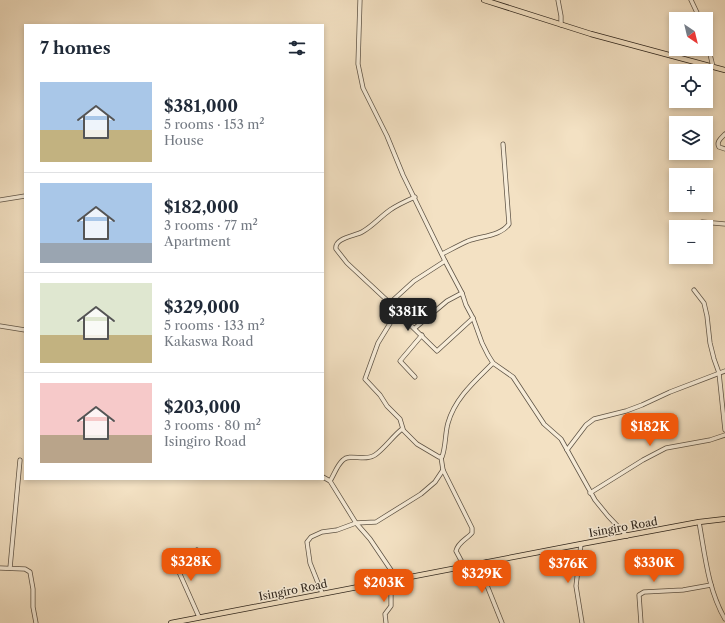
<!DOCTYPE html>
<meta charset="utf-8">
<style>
:root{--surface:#fff;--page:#f2f2f3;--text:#1f2937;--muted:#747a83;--line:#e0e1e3;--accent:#ea580c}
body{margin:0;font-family:"Libre Caslon Text",serif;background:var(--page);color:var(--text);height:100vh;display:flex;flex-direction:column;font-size:15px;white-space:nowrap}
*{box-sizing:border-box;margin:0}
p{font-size:13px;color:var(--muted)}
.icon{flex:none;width:22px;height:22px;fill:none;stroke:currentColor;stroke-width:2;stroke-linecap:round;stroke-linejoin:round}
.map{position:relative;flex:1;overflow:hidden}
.panel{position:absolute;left:24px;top:24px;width:300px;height:456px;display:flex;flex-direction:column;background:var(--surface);border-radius:0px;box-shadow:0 2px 6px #0003}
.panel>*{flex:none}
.needle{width:26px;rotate:145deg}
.controls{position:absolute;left:669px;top:12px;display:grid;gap:8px}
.controls a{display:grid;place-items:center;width:44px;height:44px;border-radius:0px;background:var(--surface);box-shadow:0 2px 6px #0003;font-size:20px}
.price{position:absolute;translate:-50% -34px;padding:0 9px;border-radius:8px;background:var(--accent);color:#fff;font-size:13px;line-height:26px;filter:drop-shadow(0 1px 2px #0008)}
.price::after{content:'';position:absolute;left:50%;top:24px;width:12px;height:9px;margin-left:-6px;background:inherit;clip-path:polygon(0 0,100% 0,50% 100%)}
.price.current{background:#222;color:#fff}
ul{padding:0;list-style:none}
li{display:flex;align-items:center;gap:12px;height:100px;padding:0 16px}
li+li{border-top:1px solid var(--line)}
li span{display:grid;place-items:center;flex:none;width:112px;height:80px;border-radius:0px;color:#555}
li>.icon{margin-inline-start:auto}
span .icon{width:48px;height:48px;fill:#fffc;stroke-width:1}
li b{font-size:17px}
h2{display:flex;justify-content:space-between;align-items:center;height:48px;padding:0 16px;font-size:17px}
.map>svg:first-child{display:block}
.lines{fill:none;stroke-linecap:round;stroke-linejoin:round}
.minor-casing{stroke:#5f5446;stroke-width:5}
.major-casing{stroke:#2e251c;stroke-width:6}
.minor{stroke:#f7ecd8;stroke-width:3.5}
.major{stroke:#f3e1c3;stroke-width:4.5}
.labels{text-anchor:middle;stroke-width:3;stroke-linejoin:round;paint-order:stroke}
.street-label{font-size:11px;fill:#2e251c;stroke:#f7ecd8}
</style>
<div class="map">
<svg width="725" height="623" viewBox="0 0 725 623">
<rect width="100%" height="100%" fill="#f3e1c3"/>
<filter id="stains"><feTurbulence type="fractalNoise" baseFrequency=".005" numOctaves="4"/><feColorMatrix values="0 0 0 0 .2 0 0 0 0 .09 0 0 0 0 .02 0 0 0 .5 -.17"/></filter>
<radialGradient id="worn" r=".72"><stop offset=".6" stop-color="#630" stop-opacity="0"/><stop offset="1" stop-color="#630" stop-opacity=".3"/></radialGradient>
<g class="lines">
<defs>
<g id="minor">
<path d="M 360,0 L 358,64 L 363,88 L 387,136 L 403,175 L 445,261 L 462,293 L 466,305 L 473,318 L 482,343 L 488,355 L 493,363 L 513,377 L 544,424 L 561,439 L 595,500 L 608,516 L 627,536"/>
<path d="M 558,0 L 561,16 L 561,25"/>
<path d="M 691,0 L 700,19"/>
<path d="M 706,37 L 713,67"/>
<path d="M 725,134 C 721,138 716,142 719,147 L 725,149"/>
<path d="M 415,197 C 406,201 397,205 390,210 C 380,217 373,226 362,232 C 355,236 334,238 336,249 L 347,263 L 391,304 L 394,309 L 437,351 L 473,318"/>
<path d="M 0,200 L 25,196"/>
<path d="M 702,222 L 725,224"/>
<path d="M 442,254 C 450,250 459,245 468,241 C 481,236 501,236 509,224 L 503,144"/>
<path d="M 694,290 L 704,303 L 707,316 L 710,343 L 714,359 L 719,373 L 725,430"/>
<path d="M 391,304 L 392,301 L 414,281 L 445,261"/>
<path d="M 397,312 L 378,343 L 365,379 L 380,395 L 387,406 L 400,419 L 403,429"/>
<path d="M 0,326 L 25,330"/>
<path d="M 415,328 L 447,301 L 462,293"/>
<path d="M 415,377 L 400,361 L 422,335"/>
<path d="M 567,450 L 586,425 L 594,419 L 626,411 L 642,405 L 670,392 L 725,371"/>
<path d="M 441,457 L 443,470 L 472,528 L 472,533 C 467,539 458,542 456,551 L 464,566"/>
<path d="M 323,477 L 330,481 L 356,523 L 370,539 L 397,579"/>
<path d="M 330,481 C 334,475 337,465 343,460 C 350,453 365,462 375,455 C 385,448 392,437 402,429 L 417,444 L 439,457 L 442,457 C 446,446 445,433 448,423 C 455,398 475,381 493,363"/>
<path d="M 590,493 L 643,460 L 666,448 L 710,440 L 725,435"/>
<path d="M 699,522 C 705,555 708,590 725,619"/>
<path d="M 581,544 L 576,586 L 582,623"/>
<path d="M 197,550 L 179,572 L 199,617"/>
<path d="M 486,562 L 484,573 L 484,578 L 502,623"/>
<path d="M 0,568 L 25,569 L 30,572 L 33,589 L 33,607 L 36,623"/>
<path d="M 10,568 L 20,460"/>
<path d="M 322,593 L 310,563 L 307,542 L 311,537 L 322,532 L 337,530 L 356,523 L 376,522 L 421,494 L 435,482 L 443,470"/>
<path d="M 386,623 L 385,614 L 391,606 L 391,580"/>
<path d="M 641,623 L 639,595 L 644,592 L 683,590 L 711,585"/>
</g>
<g id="major">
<path d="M 484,0 L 591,34 L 725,70"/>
<path d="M 171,623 L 581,544 L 699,522 L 725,519"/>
</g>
</defs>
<use href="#minor" class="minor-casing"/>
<use href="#major" class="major-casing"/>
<use href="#minor" class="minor"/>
<use href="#major" class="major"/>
</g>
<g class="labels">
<g class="street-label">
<text transform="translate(623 527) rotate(-10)" y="4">Isingiro Road</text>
<text transform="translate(293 590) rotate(-11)" y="4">Isingiro Road</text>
</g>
</g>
<rect width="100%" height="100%" filter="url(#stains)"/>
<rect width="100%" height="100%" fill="url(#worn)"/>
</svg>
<div class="controls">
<a><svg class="needle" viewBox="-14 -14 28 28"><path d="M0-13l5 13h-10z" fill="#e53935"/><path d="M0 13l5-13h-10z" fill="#747a83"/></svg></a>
<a><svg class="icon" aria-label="locate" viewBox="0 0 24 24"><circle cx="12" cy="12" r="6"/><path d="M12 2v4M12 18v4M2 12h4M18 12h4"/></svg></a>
<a><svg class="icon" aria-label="layers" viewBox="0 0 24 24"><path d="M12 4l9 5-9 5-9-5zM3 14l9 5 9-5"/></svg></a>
<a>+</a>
<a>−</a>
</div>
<b class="price current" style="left:408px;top:332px">$381K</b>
<b class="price" style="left:650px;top:447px">$182K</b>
<b class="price" style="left:191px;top:582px">$328K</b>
<b class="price" style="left:654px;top:583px">$330K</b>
<b class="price" style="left:568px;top:584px">$376K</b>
<b class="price" style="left:482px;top:594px">$329K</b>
<b class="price" style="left:384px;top:603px">$203K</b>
<section class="panel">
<h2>7 homes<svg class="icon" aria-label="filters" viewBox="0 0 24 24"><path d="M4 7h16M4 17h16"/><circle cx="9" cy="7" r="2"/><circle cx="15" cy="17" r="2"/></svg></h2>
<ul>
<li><span style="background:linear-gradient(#a9c7e8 60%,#c2b280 0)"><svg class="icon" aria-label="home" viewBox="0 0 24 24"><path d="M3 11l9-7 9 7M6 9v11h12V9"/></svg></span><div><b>$381,000</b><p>5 rooms · 153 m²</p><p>House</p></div></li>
<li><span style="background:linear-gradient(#a9c7e8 75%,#9aa5b1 0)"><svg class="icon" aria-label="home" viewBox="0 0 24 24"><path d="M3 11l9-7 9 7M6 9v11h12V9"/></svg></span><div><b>$182,000</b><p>3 rooms · 77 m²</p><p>Apartment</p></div></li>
<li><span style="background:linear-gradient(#dfe7d0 65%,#c2b280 0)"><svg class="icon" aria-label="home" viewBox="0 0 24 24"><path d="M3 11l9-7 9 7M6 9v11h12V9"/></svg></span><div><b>$329,000</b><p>5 rooms · 133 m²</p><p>Kakaswa Road</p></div></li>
<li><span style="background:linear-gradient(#f6c9c9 65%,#b9a48a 0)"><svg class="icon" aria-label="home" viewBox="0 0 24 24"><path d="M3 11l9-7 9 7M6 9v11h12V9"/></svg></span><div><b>$203,000</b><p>3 rooms · 80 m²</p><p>Isingiro Road</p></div></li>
</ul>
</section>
</div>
